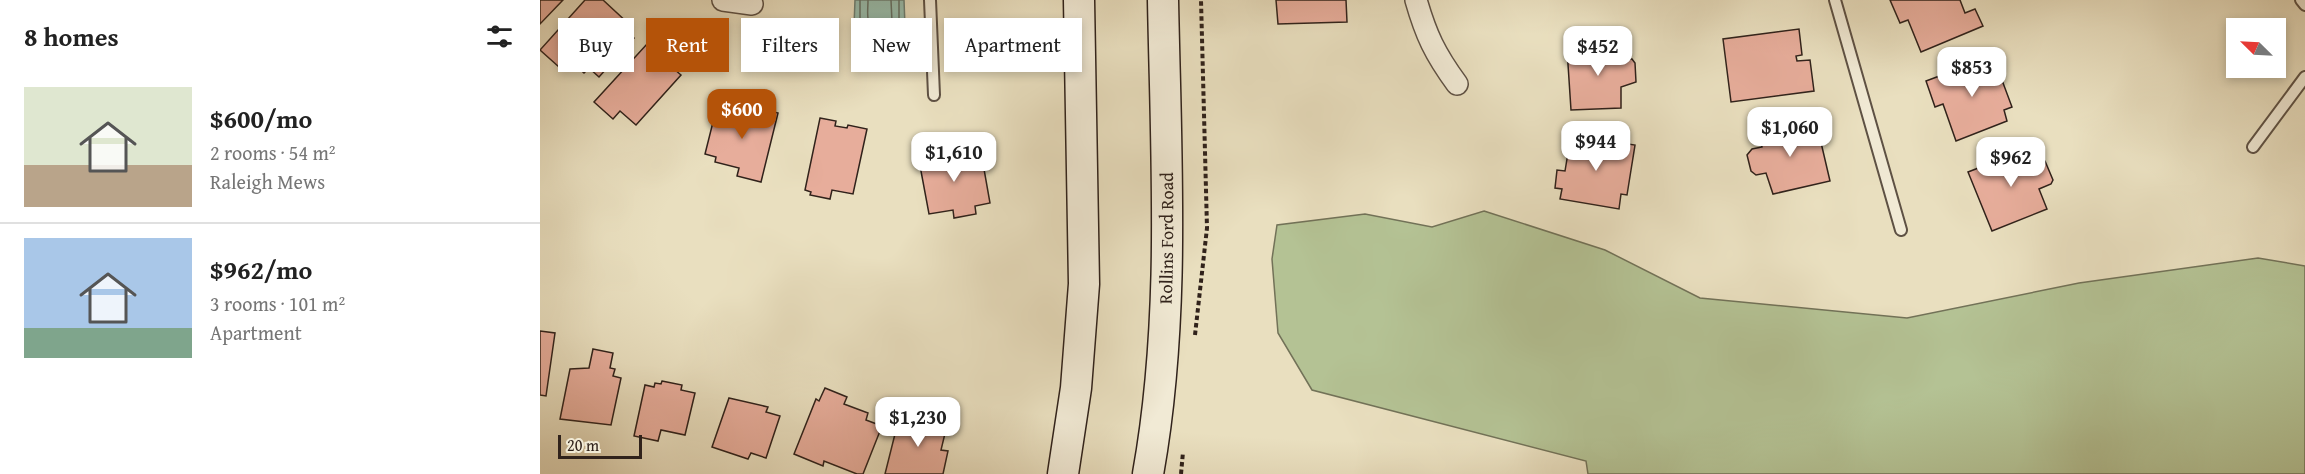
<!DOCTYPE html>
<meta charset="utf-8">
<style>
:root{--surface:#fff;--page:#f2f2f2;--text:#222;--muted:#767676;--line:#e0e0e0;--accent:#b45309}
body{margin:0;font-family:"Gentium Book Plus",serif;background:var(--page);color:var(--text);height:100vh;display:flex;flex-direction:column;font-size:22px;white-space:nowrap}
*{box-sizing:border-box;margin:0}
p{font-size:20px;color:var(--muted)}
.icon{flex:none;width:33px;height:33px;fill:none;stroke:currentColor;stroke-width:2;stroke-linecap:round;stroke-linejoin:round}
.map{position:relative;flex:1;overflow:hidden}
.side{display:flex;flex-direction:column;background:var(--surface);width:540px}
.side>*{flex:none}
.hud{position:absolute;left:18px;top:18px;width:570px;height:54px;display:flex;gap:12px}
.needle{width:39px;rotate:294deg}
.buttons{position:absolute;left:1686px;top:18px;display:grid;gap:12px}
.buttons a{display:grid;place-items:center;width:60px;height:60px;border-radius:0px;background:var(--surface);box-shadow:0 3px 9px #0003;font-size:30px}
.scale{position:absolute;left:18px;bottom:15px;width:84px;box-sizing:border-box;padding-left:6px;border:3px solid #30221b;border-top:0;font-size:16px;line-height:21px;white-space:nowrap;color:#30221b;-webkit-text-stroke:4px #f1ead5;paint-order:stroke}
.price{position:absolute;translate:-50% -51px;padding:0 14px;border-radius:12px;background:#fff;color:#222;font-size:20px;line-height:39px;filter:drop-shadow(0 2px 3px #0008)}
.price::after{content:'';position:absolute;left:50%;top:36px;width:18px;height:14px;margin-left:-9px;background:inherit;clip-path:polygon(0 0,100% 0,50% 100%)}
.price.on{background:var(--accent);color:#fff}
ul{padding:0;list-style:none}
li{display:flex;align-items:center;gap:18px;height:150px;padding:0 24px}
li+li{border-top:2px solid var(--line)}
li span{display:grid;place-items:center;flex:none;width:168px;height:120px;border-radius:0px;color:#555}
li>.icon{margin-inline-start:auto}
span .icon{width:72px;height:72px;fill:#fffc;stroke-width:1}
li b{font-size:26px}
h2{display:flex;justify-content:space-between;align-items:center;height:72px;padding:0 24px;font-size:26px}
.pill{padding:0 21px;border-radius:0px;background:var(--surface);box-shadow:0 3px 9px #0003;font-size:21px;line-height:54px}
.pill.on{background:var(--accent);color:#fff}
main{display:flex;flex:1;min-height:0}
.map>svg:first-child{display:block}
.green{fill:#b4c294;stroke:#727258;stroke-width:1.5}
.water{fill:#98bdad;stroke:#6e7f73;stroke-width:1.5}
.lines{fill:none;stroke-linecap:round;stroke-linejoin:round}
.shore{stroke:#647064;stroke-width:1.5}
.building{fill:#e7ad9b;stroke:#30221b;stroke-width:1.5}
.service-casing{stroke:#5e5144;stroke-width:14}
.minor-casing{stroke:#5e5144;stroke-width:24}
.secondary-casing{stroke:#30221b;stroke-width:33}
.path{stroke:#30221b;stroke-width:4;stroke-dasharray:4.5 3;stroke-linecap:butt}
.service{stroke:#f1ead5;stroke-width:10}
.minor{stroke:#f1ead5;stroke-width:21}
.secondary{stroke:#f1ead5;stroke-width:30}
.labels{text-anchor:middle;stroke-width:6;stroke-linejoin:round;paint-order:stroke}
.street-label{font-size:18px;fill:#30221b;stroke:#f1ead5}
</style>
<main>
<section class="side">
<h2>8 homes<svg class="icon" aria-label="filters" viewBox="0 0 24 24"><path d="M4 7h16M4 17h16"/><circle cx="9" cy="7" r="2"/><circle cx="15" cy="17" r="2"/></svg></h2>
<ul>
<li><span style="background:linear-gradient(#dfe7d0 65%,#b9a48a 0)"><svg class="icon" aria-label="home" viewBox="0 0 24 24"><path d="M3 11l9-7 9 7M6 9v11h12V9"/></svg></span><div><b>$600/mo</b><p>2 rooms · 54 m²</p><p>Raleigh Mews</p></div></li>
<li><span style="background:linear-gradient(#a9c7e8 75%,#7fa58c 0)"><svg class="icon" aria-label="home" viewBox="0 0 24 24"><path d="M3 11l9-7 9 7M6 9v11h12V9"/></svg></span><div><b>$962/mo</b><p>3 rooms · 101 m²</p><p>Apartment</p></div></li>
</ul>
</section>
<div class="map">
<svg width="1765" height="474" viewBox="0 0 1765 474">
<rect width="100%" height="100%" fill="#e9dfbf"/>
<filter id="stains"><feTurbulence type="fractalNoise" baseFrequency=".00333" numOctaves="4"/><feColorMatrix values="0 0 0 0 .2 0 0 0 0 .09 0 0 0 0 .02 0 0 0 .5 -.17"/></filter>
<radialGradient id="worn" r=".72"><stop offset=".6" stop-color="#630" stop-opacity="0"/><stop offset="1" stop-color="#630" stop-opacity=".3"/></radialGradient>
<path class="green" d="M 944,211 L 1065,250 L 1160,298 L 1367,318 L 1539,283 L 1718,258 L 1765,266 L 1765,474 L 1048,474 L 1046,461 L 772,390 L 738,333 L 732,259 L 737,225 L 825,214 L 892,227 Z"/>
<path class="water" d="M 315,0 L 364,0 L 365,26 L 356,43 L 338,44 L 321,39 L 314,26 Z"/>
<g class="lines">
<g class="shore">
<path d="M 320,0 L 320,24 L 326,34 L 339,38 L 352,37 L 359,24 L 359,0"/>
<path d="M 328,0 C 328,17 323,32 347,29 L 352,22 L 351,0"/>
</g>
</g>
<g class="building">
<path d="M 0,0 L 23,0 L 0,24 Z"/>
<path d="M 45,0 L 63,0 L 90,25 L 85,30 L 94,38 L 59,77 L 49,68 L 44,73 L 27,58 L 19,67 L 0,50 Z"/>
<path d="M 736,0 L 806,0 L 807,22 L 738,24 Z"/>
<path d="M 1350,0 L 1420,0 L 1425,13 L 1435,9 L 1443,26 L 1381,52 L 1368,20 L 1360,23 Z"/>
<path d="M 1259,29 L 1262,55 L 1256,56 L 1257,61 L 1270,60 L 1274,91 L 1191,102 L 1183,39 Z"/>
<path d="M 107,44 L 118,54 L 115,58 L 124,66 L 127,63 L 141,75 L 96,125 L 80,111 L 73,119 L 54,102 Z"/>
<path d="M 1079,46 L 1080,59 L 1092,59 L 1095,63 L 1096,82 L 1081,87 L 1081,108 L 1031,110 L 1027,49 Z"/>
<path d="M 1453,56 L 1472,107 L 1464,110 L 1467,121 L 1416,141 L 1403,104 L 1395,107 L 1386,81 Z"/>
<path d="M 177,106 L 213,112 L 214,107 L 238,113 L 221,182 L 197,176 L 199,168 L 175,162 L 176,157 L 165,154 Z"/>
<path d="M 280,118 L 296,121 L 295,126 L 307,128 L 308,125 L 327,129 L 313,194 L 292,190 L 290,199 L 270,195 L 271,192 L 265,190 Z"/>
<path d="M 1271,121 L 1275,135 L 1279,134 L 1290,181 L 1233,194 L 1226,173 L 1216,175 L 1211,171 L 1207,155 L 1212,149 L 1222,147 L 1219,133 Z"/>
<path d="M 1031,135 L 1095,145 L 1087,195 L 1081,194 L 1079,209 L 1020,199 L 1022,189 L 1015,188 L 1017,170 L 1025,171 Z"/>
<path d="M 1488,149 L 1493,162 L 1500,159 L 1505,161 L 1513,180 L 1511,184 L 1499,189 L 1507,209 L 1452,231 L 1428,172 Z"/>
<path d="M 400,151 L 402,159 L 441,152 L 450,203 L 435,206 L 436,214 L 414,218 L 413,210 L 389,214 L 378,155 Z"/>
<path d="M 0,331 L 15,333 L 6,396 L 0,395 Z"/>
<path d="M 53,349 L 73,353 L 70,368 L 75,369 L 73,376 L 81,378 L 71,425 L 20,419 L 30,369 L 49,368 Z"/>
<path d="M 122,381 L 142,385 L 141,390 L 155,393 L 145,435 L 121,430 L 118,441 L 94,436 L 105,385 L 114,387 L 115,383 L 121,384 Z"/>
<path d="M 285,388 L 307,397 L 304,404 L 328,413 L 326,420 L 342,426 L 323,474 L 317,474 L 284,461 L 283,466 L 254,454 L 276,399 L 279,401 Z"/>
<path d="M 189,398 L 228,407 L 226,412 L 240,416 L 226,458 L 211,453 L 208,459 L 172,447 Z"/>
<path d="M 360,414 L 407,425 L 401,450 L 408,451 L 403,474 L 345,474 Z"/>
</g>
<g class="lines">
<defs>
<g id="service">
<path d="M 390,0 L 394,95"/>
<path d="M 1295,0 L 1361,230"/>
<path d="M 1761,0 L 1765,5"/>
<path d="M 1713,147 L 1765,77"/>
</g>
<g id="minor">
<path d="M 183,0 L 212,4"/>
<path d="M 876,0 C 886,35 895,54 917,84"/>
</g>
<g id="secondary">
<path d="M 523,474 L 536,388 L 544,284 L 539,0"/>
<path id="s1" d="M 608,474 C 636,318 626,158 623,0"/>
</g>
</defs>
<use href="#service" class="service-casing"/>
<use href="#minor" class="minor-casing"/>
<use href="#secondary" class="secondary-casing"/>
<g class="path">
<path d="M 655,335 L 667,228 L 661,0"/>
<path d="M 641,474 L 643,452"/>
</g>
<use href="#service" class="service"/>
<use href="#minor" class="minor"/>
<use href="#secondary" class="secondary"/>
</g>
<g class="labels">
<g class="street-label">
<text dy="6" stroke="none"><textPath href="#s1" startOffset="237">Rollins Ford Road</textPath></text>
</g>
</g>
<rect width="100%" height="100%" filter="url(#stains)"/>
<rect width="100%" height="100%" fill="url(#worn)"/>
</svg>
<div class="buttons">
<a><svg class="needle" viewBox="-14 -14 28 28"><path d="M0-13l5 13h-10z" fill="#e53935"/><path d="M0 13l5-13h-10z" fill="#767676"/></svg></a>
</div>
<div class="scale">20 m</div>
<b class="price" style="left:1058px;top:77px">$452</b>
<b class="price" style="left:1432px;top:98px">$853</b>
<b class="price on" style="left:202px;top:140px">$600</b>
<b class="price" style="left:1250px;top:158px">$1,060</b>
<b class="price" style="left:1056px;top:172px">$944</b>
<b class="price" style="left:414px;top:183px">$1,610</b>
<b class="price" style="left:1471px;top:188px">$962</b>
<b class="price" style="left:378px;top:448px">$1,230</b>
<div class="hud">
<a class="pill">Buy</a>
<a class="pill on">Rent</a>
<a class="pill">Filters</a>
<a class="pill">New</a>
<a class="pill">Apartment</a>
</div>
</div>
</main>
